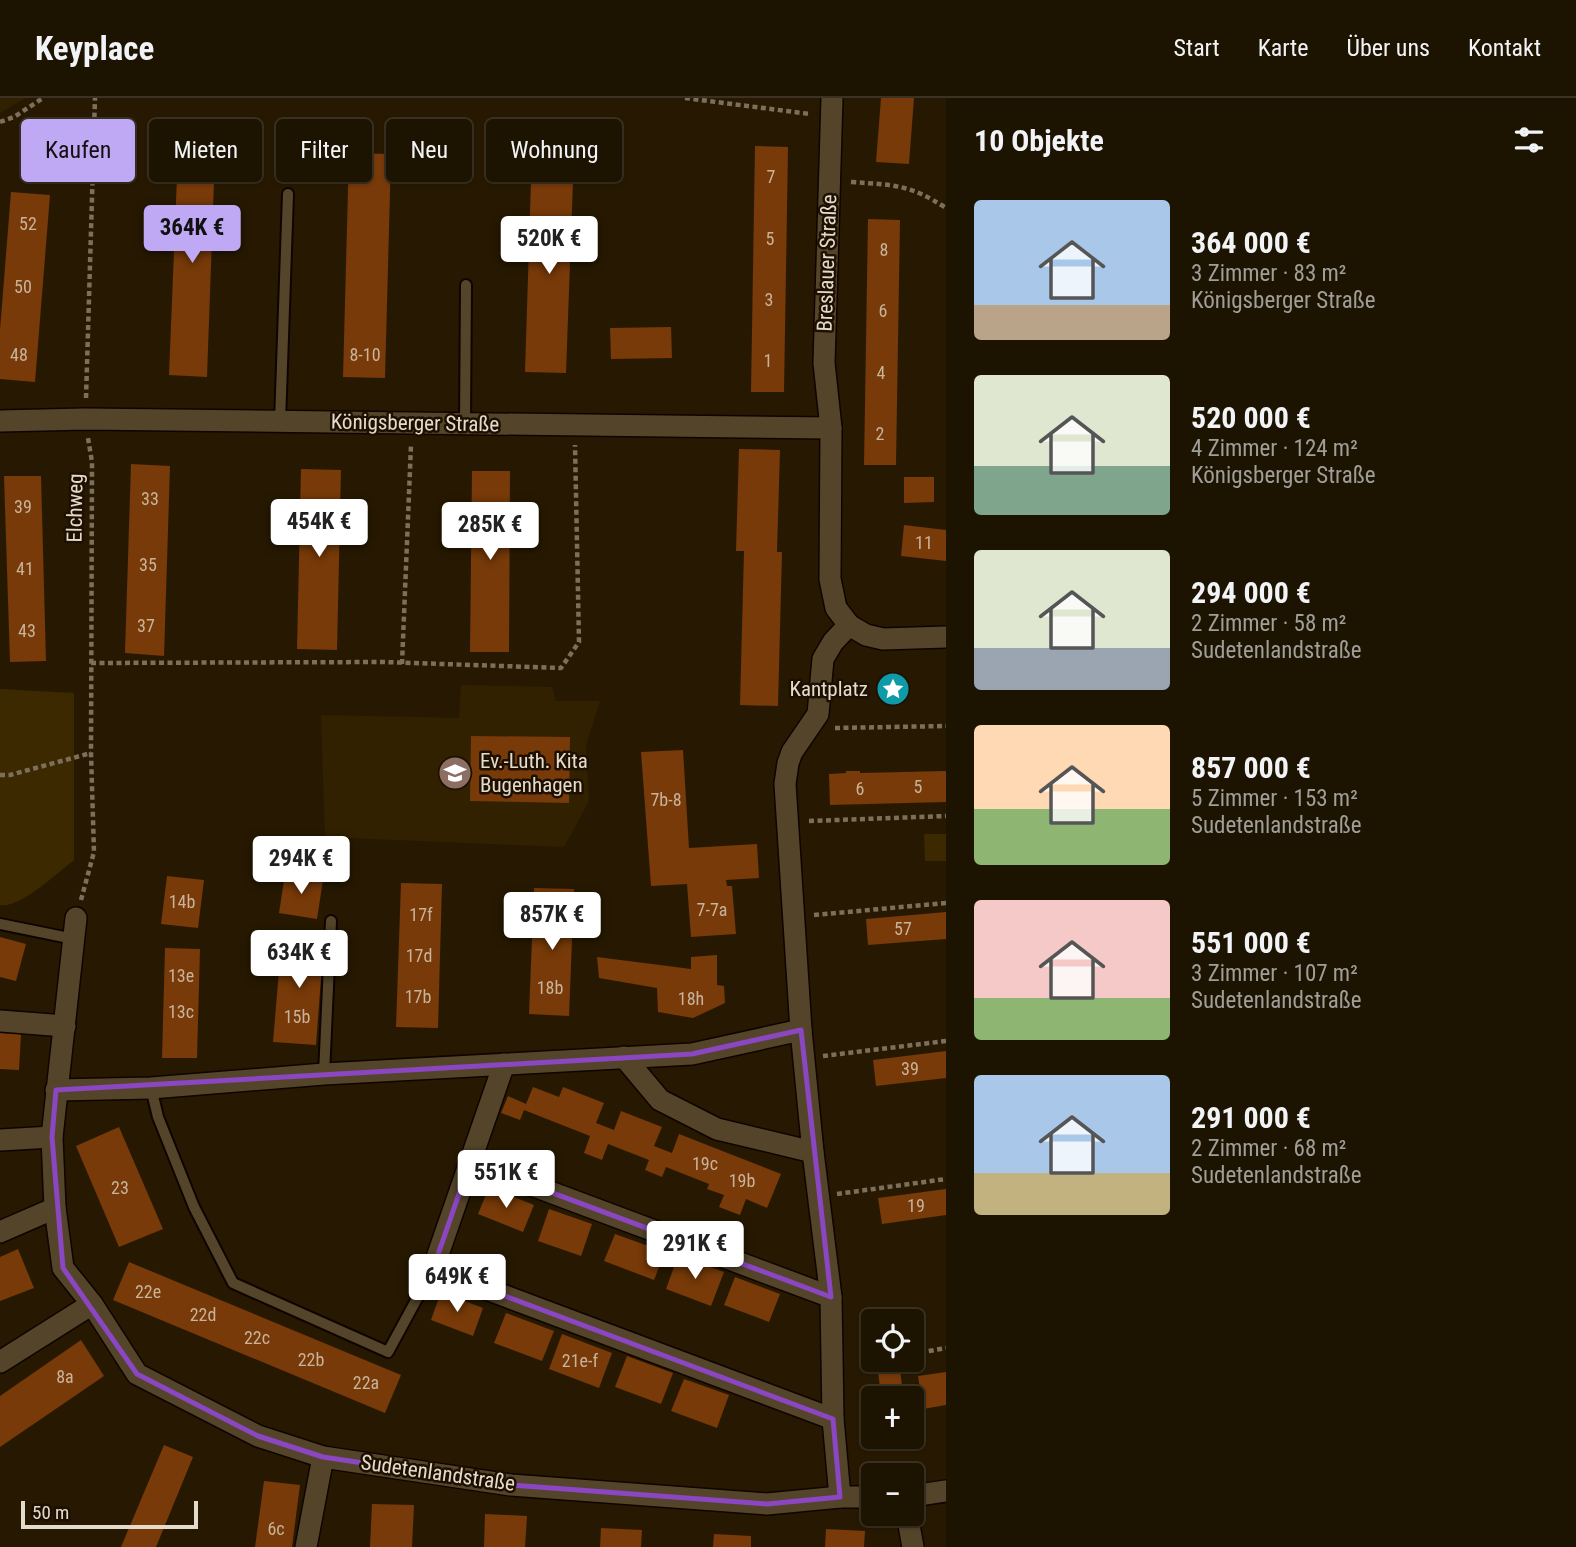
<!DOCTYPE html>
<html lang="de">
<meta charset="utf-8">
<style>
:root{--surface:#1d1301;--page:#251c0b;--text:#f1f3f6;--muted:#a09e99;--line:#3b3223;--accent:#bfa9f4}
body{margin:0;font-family:"Roboto Condensed",sans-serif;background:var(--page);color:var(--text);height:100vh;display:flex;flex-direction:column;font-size:26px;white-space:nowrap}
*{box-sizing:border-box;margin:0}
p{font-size:23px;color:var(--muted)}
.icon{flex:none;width:38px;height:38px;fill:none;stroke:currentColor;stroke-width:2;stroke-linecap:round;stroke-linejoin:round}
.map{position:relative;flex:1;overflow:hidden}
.drawer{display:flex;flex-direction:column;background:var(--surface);width:630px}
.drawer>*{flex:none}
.top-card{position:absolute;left:21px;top:21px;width:665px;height:63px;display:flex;gap:14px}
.fabs{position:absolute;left:861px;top:1211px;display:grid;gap:14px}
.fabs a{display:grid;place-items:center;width:63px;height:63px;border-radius:7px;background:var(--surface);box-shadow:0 2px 5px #0004,0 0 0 2px var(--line);font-size:35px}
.scale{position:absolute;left:21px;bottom:18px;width:177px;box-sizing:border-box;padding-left:7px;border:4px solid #e4dbcc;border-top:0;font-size:19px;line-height:24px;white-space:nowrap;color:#e4dbcc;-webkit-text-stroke:5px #1d1000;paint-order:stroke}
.price{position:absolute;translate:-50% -60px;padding:0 16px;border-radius:7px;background:#fff;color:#222;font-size:23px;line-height:46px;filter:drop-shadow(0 2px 4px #0008)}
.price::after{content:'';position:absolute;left:50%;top:42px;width:21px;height:16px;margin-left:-10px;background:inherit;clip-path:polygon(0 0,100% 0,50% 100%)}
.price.on{background:var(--accent);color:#111}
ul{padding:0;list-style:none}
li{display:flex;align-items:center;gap:21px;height:175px;padding:0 28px}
li span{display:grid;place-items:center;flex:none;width:196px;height:140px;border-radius:7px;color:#555}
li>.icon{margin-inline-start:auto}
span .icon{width:84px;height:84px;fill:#fffc;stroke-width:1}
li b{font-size:30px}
h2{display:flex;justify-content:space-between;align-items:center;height:84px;padding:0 28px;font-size:30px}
.tag{padding:0 24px;border-radius:7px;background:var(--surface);box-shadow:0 2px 5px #0004,0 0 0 2px var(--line);font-size:24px;line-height:63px}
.tag.on{background:var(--accent);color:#111}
header{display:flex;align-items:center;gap:42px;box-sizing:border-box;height:98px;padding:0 35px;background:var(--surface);border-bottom:2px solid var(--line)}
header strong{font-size:33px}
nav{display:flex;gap:38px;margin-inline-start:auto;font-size:24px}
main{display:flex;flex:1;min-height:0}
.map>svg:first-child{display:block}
.built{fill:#322100}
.green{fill:#3d2900}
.building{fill:#773a08}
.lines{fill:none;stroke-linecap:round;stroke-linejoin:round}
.lane-casing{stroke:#0f0400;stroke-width:14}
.street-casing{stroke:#0f0400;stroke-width:24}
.path{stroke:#7c705c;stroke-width:4.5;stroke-dasharray:5 3.5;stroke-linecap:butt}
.lane{stroke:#54452a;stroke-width:10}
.street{stroke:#54452a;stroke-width:21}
.marked{fill:none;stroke:#8b46c1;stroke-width:5;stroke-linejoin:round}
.labels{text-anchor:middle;stroke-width:5;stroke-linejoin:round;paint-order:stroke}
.number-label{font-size:18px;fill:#c9b39b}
.street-label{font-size:21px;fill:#e4dbcc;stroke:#1d1000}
.poi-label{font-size:21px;fill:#e4dbcc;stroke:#1d1000;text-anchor:end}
</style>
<header>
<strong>Keyplace</strong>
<nav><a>Start</a><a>Karte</a><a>Über uns</a><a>Kontakt</a></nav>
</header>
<main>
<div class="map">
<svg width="946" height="1449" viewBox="0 0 946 1449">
<rect width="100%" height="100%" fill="#271901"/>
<g class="built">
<path d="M 0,0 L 25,0 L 0,15 Z"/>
<path d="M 461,587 L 552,589 L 556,603 L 600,603 L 586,647 L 589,703 L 564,749 L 325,739 L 321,617 L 459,620 Z"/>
</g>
<g class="green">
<path d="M 0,591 L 74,595 L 74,762 C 58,774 20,811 0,807 Z"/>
<path d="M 924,736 L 946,736 L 946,763 L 925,763 Z"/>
</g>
<g class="building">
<path d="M 881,0 L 914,0 L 909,66 L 876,64 Z"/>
<path d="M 755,48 L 788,49 L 784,294 L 751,294 Z"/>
<path d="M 178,54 L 215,56 L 207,279 L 169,277 Z"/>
<path d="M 349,55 L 391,56 L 385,280 L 343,279 Z"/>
<path d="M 531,82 L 573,83 L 566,275 L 525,274 Z"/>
<path d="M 11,94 L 50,97 L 35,284 L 0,281 L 0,232 Z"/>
<path d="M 868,121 L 900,122 L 896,367 L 864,367 Z"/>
<path d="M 671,229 L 672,260 L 611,261 L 610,230 Z"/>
<path d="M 739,351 L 780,352 L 777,454 L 782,454 L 778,608 L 740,607 L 744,453 L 736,453 Z"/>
<path d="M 131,366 L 170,368 L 164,558 L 125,555 Z"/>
<path d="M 301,371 L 341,372 L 337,552 L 297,551 Z"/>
<path d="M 472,373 L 510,373 L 509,554 L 470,554 Z"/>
<path d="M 4,378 L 41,378 L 46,563 L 10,564 Z"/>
<path d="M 904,379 L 934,379 L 934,404 L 904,405 Z"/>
<path d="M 904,427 L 946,432 L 946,463 L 901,458 Z"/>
<path d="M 471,638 L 570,639 L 569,705 L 470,703 Z"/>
<path d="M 683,652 L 689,750 L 757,746 L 759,780 L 726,782 L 727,788 L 732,788 L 736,836 L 691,839 L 687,786 L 651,788 L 641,654 Z"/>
<path d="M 846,673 L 860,673 L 860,675 L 946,673 L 946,704 L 830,707 L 829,676 L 846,675 Z"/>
<path d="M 285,776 L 323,782 L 317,821 L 279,815 Z"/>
<path d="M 167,778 L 204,782 L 198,830 L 161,826 Z"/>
<path d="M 401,785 L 442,786 L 438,930 L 396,929 Z"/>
<path d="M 534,790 L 574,791 L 569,918 L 529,916 Z"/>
<path d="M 946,814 L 946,841 L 868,847 L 866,821 Z"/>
<path d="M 282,837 L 324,840 L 316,947 L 273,944 Z"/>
<path d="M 0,839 L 26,846 L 16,883 L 0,879 Z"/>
<path d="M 165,850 L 200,851 L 197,960 L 162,960 Z"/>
<path d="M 717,857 L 717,887 L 724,888 L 725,905 L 693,920 L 658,914 L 657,890 L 599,880 L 597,859 L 691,871 L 691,859 Z"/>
<path d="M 0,935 L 21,936 L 19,972 L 0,971 Z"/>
<path d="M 946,953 L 946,980 L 876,988 L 873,962 Z"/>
<path d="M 533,989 L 559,999 L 563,989 L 604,1005 L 596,1025 L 614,1032 L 621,1013 L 662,1029 L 654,1048 L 672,1055 L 679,1036 L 781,1076 L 767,1110 L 746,1101 L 740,1117 L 719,1109 L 724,1097 L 707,1091 L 709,1086 L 666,1069 L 662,1079 L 645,1072 L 649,1062 L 608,1046 L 602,1062 L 584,1055 L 590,1038 L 524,1012 L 520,1022 L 501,1015 L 508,998 L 526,1006 Z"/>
<path d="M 119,1029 L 163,1131 L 119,1149 L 76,1048 Z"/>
<path d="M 489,1089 L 534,1107 L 523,1134 L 478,1116 Z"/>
<path d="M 946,1091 L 946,1117 L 882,1126 L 878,1100 Z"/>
<path d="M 549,1111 L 592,1126 L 581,1158 L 538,1143 Z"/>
<path d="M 615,1136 L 665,1154 L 654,1182 L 604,1163 Z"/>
<path d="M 18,1151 L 34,1190 L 0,1203 L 0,1159 Z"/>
<path d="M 678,1158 L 724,1174 L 711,1208 L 666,1191 Z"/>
<path d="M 129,1164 L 401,1277 L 385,1315 L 113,1202 Z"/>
<path d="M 735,1179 L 780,1196 L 769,1224 L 724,1207 Z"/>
<path d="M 441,1194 L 483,1210 L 473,1238 L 431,1222 Z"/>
<path d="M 506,1215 L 554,1233 L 542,1263 L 494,1245 Z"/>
<path d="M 562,1236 L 612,1255 L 599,1290 L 549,1271 Z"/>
<path d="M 81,1242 L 104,1278 L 0,1349 L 0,1298 Z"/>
<path d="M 627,1258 L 673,1275 L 661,1306 L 615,1289 Z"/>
<path d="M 899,1264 L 903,1295 L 881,1297 L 877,1266 Z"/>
<path d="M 946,1274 L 946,1307 L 923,1311 L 918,1278 Z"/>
<path d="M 684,1281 L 729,1297 L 717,1330 L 671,1313 Z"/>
<path d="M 164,1347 L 193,1359 L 186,1376 L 156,1449 L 121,1449 Z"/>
<path d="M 264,1383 L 300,1387 L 292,1449 L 255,1449 Z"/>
<path d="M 372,1406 L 414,1407 L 412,1449 L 370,1449 Z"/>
<path d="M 485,1416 L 527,1418 L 525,1449 L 484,1449 Z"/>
<path d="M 601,1430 L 642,1432 L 641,1449 L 600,1449 Z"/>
<path d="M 826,1431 L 865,1433 L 864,1449 L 825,1449 Z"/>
<path d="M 714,1436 L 751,1438 L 751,1449 L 713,1449 Z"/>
</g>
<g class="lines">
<defs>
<g id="lane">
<path d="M 280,324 L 288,96"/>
<path d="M 465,325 L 466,187"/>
<path d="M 0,826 L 74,841"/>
<path d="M 324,976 L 331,823"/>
<path d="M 151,990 L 158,1019 L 194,1109 L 233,1185 L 388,1254 L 433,1171"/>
</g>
<g id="street">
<path d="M 832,0 L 824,265 L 831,330 L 830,481 L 836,510 L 849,527 L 866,537 L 883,541 L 946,539"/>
<path d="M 0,323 L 85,321 L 831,330"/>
<path d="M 76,820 L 52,1039 L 55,1110 L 63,1170 L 92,1206 L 137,1276 L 258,1338 L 323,1359 L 511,1387 L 767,1406 L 840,1399 L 873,1399"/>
<path d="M 0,923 L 65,928"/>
<path d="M 624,959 L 660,1002 L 717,1031 L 813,1054"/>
<path d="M 504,966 L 433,1171 L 833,1321"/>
<path d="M 56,992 L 151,990 L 324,976 L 692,956 L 801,932"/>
<path d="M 0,1042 L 52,1039"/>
<path d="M 470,1064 L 831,1199"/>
<path d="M 0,1134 L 55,1110"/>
<path d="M 0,1264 L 92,1206"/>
<path d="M 912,1398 L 946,1393"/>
<path d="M 840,1399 L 833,1321 L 831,1199 L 813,1054 L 801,932 L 785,686 L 788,665 L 792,654 L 818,616 L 823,561 L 833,544 L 849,527"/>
<path d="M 907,1416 L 913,1449"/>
<path d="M 306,1449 L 323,1359"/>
</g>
</defs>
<use href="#lane" class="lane-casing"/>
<use href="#street" class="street-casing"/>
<g class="path">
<path d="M 685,0 L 810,16"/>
<path d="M 0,24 L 14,19 L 43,0"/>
<path d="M 851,84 C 894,87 909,86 946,110"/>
<path d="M 86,300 L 95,0"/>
<path d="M 91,565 L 384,564 L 561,570 L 579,544 L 575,347"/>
<path d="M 402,566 L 411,347"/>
<path d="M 835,630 L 946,628"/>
<path d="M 0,677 L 10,677 L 91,655"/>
<path d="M 809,723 L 946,718"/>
<path d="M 81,802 L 94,754 L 91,655 L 92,364 L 88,340"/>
<path d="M 814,817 L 946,805"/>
<path d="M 823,958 L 946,943"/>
<path d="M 837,1096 L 946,1081"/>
<path d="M 912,1256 L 946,1250"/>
</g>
<use href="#lane" class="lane"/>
<use href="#street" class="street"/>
</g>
<path class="marked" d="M 801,932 L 831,1199 L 470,1064 L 433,1171 L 833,1321 L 840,1399 L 767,1406 L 511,1387 L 323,1359 L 258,1338 L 137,1276 L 63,1170 L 52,1039 L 56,992 L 692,956 Z"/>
<defs>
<symbol id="sight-disc" viewBox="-11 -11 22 22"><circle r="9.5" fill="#0f9aa8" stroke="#1d1000"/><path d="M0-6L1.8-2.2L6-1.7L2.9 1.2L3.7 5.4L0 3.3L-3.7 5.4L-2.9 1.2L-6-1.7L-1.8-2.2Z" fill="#fff"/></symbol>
<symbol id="school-disc" viewBox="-11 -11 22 22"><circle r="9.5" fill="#8d6e63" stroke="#1d1000"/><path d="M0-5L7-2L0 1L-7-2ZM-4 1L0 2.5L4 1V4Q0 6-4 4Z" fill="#fff"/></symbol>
</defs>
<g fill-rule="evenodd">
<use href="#sight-disc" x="874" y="572" width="38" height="38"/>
<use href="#school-disc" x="436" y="656" width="38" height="38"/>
</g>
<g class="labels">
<g class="number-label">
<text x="771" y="85">7</text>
<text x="28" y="132">52</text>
<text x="770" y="147">5</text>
<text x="884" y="158">8</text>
<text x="23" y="195">50</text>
<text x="769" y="208">3</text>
<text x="883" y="219">6</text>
<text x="19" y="263">48</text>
<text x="365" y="263">8-10</text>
<text x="768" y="269">1</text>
<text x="881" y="281">4</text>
<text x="880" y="342">2</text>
<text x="150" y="407">33</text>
<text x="23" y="415">39</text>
<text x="924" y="451">11</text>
<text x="148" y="473">35</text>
<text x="25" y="477">41</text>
<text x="146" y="534">37</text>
<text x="27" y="539">43</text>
<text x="918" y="695">5</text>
<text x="860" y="697">6</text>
<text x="666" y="708">7b-8</text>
<text x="182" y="810">14b</text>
<text x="712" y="818">7-7a</text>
<text x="421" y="823">17f</text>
<text x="903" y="837">57</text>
<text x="419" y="864">17d</text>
<text x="181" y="884">13e</text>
<text x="550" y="896">18b</text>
<text x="418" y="905">17b</text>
<text x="691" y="907">18h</text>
<text x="181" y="920">13c</text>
<text x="297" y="925">15b</text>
<text x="910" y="977">39</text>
<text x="705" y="1072">19c</text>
<text x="742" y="1089">19b</text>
<text x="120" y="1096">23</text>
<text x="916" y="1114">19</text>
<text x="148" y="1200">22e</text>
<text x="203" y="1223">22d</text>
<text x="257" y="1246">22c</text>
<text x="311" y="1268">22b</text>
<text x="580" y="1269">21e-f</text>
<text x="65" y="1285">8a</text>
<text x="366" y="1291">22a</text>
<text x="276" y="1437">6c</text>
</g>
<g class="street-label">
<text transform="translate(827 165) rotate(-88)" y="7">Breslauer Straße</text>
<text transform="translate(415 325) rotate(1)" y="7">Königsberger Straße</text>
<text transform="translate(75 410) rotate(-89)" y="7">Elchweg</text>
<text transform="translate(438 1375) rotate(8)" y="7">Sudetenlandstraße</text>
</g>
<g class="poi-label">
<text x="868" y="598">Kantplatz</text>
<text x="480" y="670" text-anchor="start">Ev.-Luth. Kita<tspan x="480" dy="24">Bugenhagen</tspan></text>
</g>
</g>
</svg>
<div class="fabs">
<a><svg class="icon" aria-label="locate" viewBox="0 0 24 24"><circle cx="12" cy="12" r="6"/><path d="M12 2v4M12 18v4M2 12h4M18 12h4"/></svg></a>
<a>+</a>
<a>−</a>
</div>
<div class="scale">50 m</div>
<b class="price on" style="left:192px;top:167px">364K €</b>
<b class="price" style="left:549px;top:178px">520K €</b>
<b class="price" style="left:319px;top:461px">454K €</b>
<b class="price" style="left:490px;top:464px">285K €</b>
<b class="price" style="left:301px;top:798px">294K €</b>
<b class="price" style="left:552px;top:854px">857K €</b>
<b class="price" style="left:299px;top:892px">634K €</b>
<b class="price" style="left:506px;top:1112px">551K €</b>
<b class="price" style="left:695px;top:1183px">291K €</b>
<b class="price" style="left:457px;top:1216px">649K €</b>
<div class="top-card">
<a class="tag on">Kaufen</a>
<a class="tag">Mieten</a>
<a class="tag">Filter</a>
<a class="tag">Neu</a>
<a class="tag">Wohnung</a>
</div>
</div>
<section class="drawer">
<h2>10 Objekte<svg class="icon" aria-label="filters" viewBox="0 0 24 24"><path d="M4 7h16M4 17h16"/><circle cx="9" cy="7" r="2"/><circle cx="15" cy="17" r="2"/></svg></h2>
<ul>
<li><span style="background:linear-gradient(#a9c7e8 75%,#b9a48a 0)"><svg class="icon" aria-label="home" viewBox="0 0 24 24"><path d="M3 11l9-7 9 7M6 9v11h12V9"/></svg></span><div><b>364 000 €</b><p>3 Zimmer · 83 m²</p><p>Königsberger Straße</p></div></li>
<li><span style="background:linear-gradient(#dfe7d0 65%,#7fa58c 0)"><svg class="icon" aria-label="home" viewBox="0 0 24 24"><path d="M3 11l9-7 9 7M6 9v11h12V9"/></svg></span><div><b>520 000 €</b><p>4 Zimmer · 124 m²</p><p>Königsberger Straße</p></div></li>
<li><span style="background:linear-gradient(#dfe7d0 70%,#9aa5b1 0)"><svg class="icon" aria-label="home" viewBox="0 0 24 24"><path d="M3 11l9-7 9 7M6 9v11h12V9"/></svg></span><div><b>294 000 €</b><p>2 Zimmer · 58 m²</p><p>Sudetenlandstraße</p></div></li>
<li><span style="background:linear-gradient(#ffd9b3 60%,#8fb573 0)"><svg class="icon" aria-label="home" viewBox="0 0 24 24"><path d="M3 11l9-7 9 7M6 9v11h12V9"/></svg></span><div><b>857 000 €</b><p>5 Zimmer · 153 m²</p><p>Sudetenlandstraße</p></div></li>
<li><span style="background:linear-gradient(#f6c9c9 70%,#8fb573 0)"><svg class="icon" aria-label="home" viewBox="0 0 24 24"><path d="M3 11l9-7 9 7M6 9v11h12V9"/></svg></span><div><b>551 000 €</b><p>3 Zimmer · 107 m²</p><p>Sudetenlandstraße</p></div></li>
<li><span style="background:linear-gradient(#a9c7e8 70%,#c2b280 0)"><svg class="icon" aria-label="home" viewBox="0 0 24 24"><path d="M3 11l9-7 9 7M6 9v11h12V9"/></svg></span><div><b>291 000 €</b><p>2 Zimmer · 68 m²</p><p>Sudetenlandstraße</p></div></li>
</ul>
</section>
</main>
